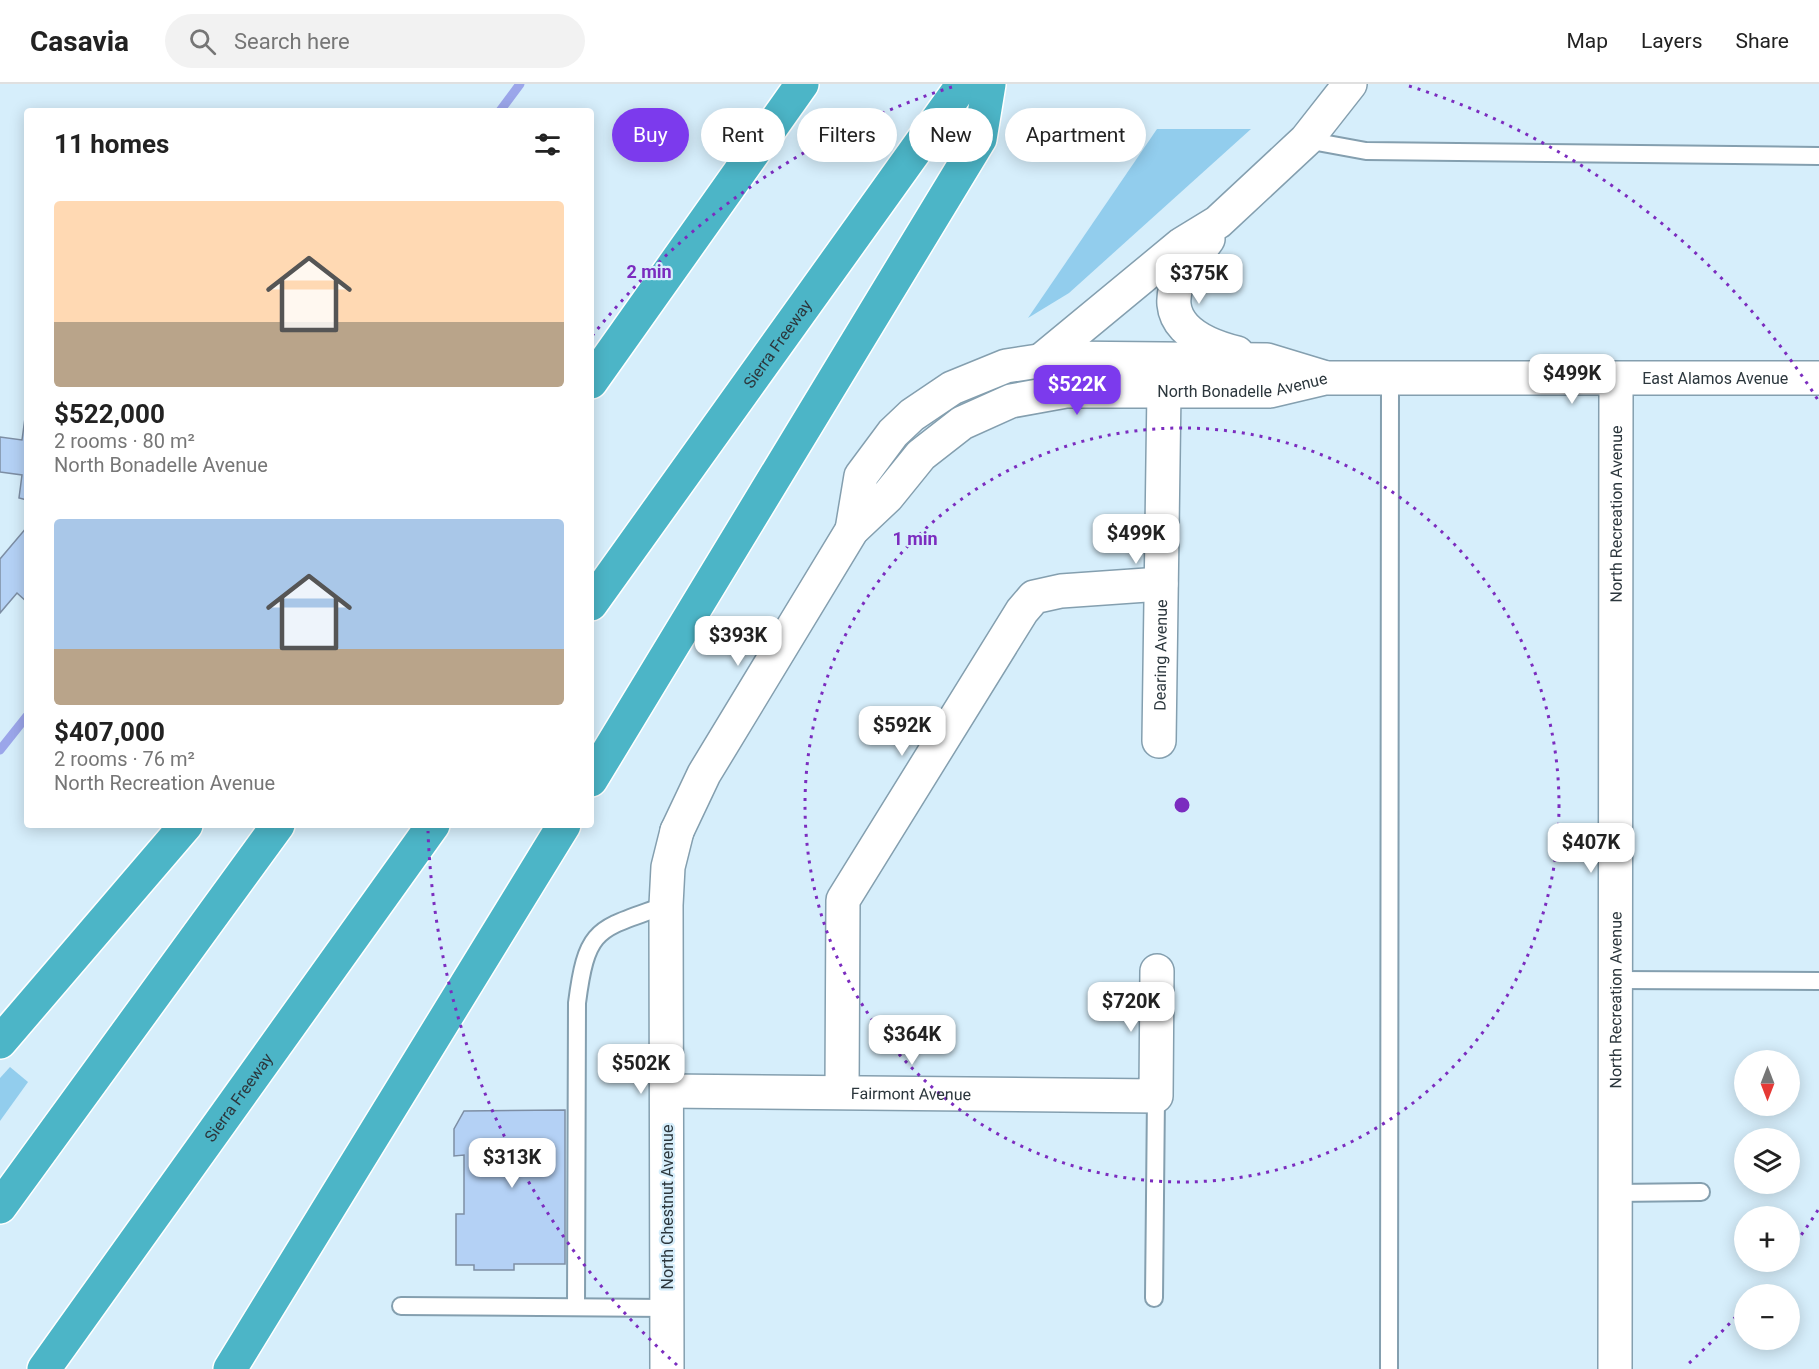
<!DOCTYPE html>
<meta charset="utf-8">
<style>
:root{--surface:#fff;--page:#f2f2f2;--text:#222;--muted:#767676;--line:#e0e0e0;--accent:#7c3aed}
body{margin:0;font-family:Roboto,sans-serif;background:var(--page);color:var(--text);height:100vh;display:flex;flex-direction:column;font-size:22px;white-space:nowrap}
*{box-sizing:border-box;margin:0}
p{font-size:20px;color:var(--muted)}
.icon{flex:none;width:33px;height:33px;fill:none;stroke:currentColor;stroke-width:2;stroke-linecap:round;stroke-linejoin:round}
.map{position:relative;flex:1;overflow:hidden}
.sheet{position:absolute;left:24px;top:24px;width:570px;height:720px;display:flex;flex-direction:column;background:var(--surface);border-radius:6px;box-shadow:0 3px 15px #0003}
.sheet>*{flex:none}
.guide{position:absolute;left:612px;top:24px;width:570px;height:54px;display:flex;gap:12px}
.needle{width:39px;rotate:180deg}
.buttons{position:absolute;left:1734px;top:966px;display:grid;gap:12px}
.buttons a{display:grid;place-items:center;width:66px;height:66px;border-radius:50%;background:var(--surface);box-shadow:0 3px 15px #0003;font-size:30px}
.price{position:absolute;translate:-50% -51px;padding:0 14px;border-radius:12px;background:#fff;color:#222;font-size:20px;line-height:39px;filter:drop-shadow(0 2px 3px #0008)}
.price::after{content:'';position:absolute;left:50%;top:36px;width:18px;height:14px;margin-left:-9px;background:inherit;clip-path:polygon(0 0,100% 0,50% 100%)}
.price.selected{background:var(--accent);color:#fff}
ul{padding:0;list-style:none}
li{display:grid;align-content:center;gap:12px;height:318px;padding:0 30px}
li span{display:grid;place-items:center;height:186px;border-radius:6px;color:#555}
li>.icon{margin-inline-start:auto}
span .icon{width:108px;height:108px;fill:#fffc;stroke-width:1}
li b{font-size:26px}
h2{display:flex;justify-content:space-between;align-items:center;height:72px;padding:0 30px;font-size:26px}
.pill{padding:0 21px;border-radius:27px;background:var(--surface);box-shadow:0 3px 15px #0003;font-size:21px;line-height:54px}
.pill.selected{background:var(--accent);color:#fff}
header{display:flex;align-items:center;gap:36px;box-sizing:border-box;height:84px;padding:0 30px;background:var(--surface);border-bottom:2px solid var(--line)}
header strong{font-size:28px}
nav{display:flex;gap:33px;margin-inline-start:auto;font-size:21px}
.search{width:420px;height:54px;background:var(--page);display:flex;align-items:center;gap:15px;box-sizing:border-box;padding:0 21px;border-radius:33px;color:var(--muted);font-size:22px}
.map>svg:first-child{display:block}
.green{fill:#92cded}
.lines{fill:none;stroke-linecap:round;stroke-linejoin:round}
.stream{stroke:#9ba6ea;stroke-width:9}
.building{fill:#b4d1f5;stroke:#7d8ea4;stroke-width:1.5}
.lane-casing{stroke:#849faf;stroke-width:20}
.street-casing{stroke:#849faf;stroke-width:36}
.secondary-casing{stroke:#849faf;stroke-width:36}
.highway-casing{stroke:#fff;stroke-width:36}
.lane{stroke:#fff;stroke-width:16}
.street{stroke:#fff;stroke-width:33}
.secondary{stroke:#fff;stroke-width:33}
.highway{stroke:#4cb5c7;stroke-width:33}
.ring{fill:none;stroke:#7b2cbf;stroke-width:3;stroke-dasharray:3 6}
.labels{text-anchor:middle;stroke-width:4.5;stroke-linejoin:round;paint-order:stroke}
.street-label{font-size:16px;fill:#2c373d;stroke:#d6eefb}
.centre{fill:#7b2cbf;stroke:#d6eefb;stroke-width:3}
.ring-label{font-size:18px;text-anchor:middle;font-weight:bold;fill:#7b2cbf;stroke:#d6eefb;stroke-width:4.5;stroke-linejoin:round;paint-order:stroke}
</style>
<header>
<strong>Casavia</strong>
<div class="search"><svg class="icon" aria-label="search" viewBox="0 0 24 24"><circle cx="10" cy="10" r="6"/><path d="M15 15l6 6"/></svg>Search here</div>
<nav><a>Map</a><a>Layers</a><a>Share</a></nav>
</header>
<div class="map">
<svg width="1819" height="1285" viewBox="0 0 1819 1285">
<rect width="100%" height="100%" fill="#d6eefb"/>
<g class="green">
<path d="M 1157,45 L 1251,45 L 1069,209 L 1028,234 Z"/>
<path d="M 10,983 L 28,998 L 0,1037 L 0,994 Z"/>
</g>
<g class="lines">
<g class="stream">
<path d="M 500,27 L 520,0"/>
<path d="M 0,666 L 27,632"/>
</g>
</g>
<g class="building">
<path d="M 25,334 L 27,334 L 27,416 L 19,414 L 22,391 L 0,388 L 0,353 L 22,356 Z"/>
<path d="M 27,443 L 27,518 L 17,509 L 0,529 L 0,475 Z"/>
<path d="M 565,1026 L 565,1180 L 514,1180 L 514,1186 L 474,1186 L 474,1181 L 456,1181 L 456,1130 L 464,1130 L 464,1071 L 454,1072 L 454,1045 L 464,1027 Z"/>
</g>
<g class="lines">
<defs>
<g id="lane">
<path d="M 1306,56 L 1366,67 L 1819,72"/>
<path d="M 1616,896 L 1819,897"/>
<path d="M 1616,1109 L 1701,1108"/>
<path d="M 1154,1214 L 1156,1012"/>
<path d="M 401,1222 L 667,1224"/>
<path d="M 576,1223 L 577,919 C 587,841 598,846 666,821"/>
<path d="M 1389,1285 L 1390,294"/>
</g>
<g id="street">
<path d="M 1208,155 C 1200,167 1189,177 1182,189 C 1156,237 1197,259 1237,269"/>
<path d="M 1044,274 L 1182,160 L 1218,138 L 1306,56 L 1350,0"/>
<path d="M 852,446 L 861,392 L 893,349 L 912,331 L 952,304 L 1006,282 L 1058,274 L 1267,276 L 1323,293"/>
<path id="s1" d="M 1159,657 L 1164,306"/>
<path id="s2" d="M 677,747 L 704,690 L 852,446 L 887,413 L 921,371 L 962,339 L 1011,317 L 1066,307 L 1270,307 L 1325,294 L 1819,294"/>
<path id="s3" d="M 667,1007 L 1156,1012 L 1157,887"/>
<path d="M 842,1007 L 843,816 L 1022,527 L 1034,513 L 1061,507 L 1161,500"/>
<path id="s4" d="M 1615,1285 L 1616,295"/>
</g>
<path id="secondary" d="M 667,1285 L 666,821 L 668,783 L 677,747"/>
<g id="highway">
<path d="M 591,298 L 802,0"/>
<path id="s5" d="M 591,520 L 963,0"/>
<path d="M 591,696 L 980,55 L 989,0"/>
<path d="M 0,958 L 186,741"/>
<path d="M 0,1123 L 278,741"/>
<path id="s6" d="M 44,1285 L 433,741"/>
<path d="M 230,1285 L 564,741"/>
</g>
</defs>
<use href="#lane" class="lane-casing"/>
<use href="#street" class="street-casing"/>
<use href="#secondary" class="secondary-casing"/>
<use href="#highway" class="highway-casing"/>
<use href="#lane" class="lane"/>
<use href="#street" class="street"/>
<use href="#secondary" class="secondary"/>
<use href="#highway" class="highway"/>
</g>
<g class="ring">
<circle cx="1182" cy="721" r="377"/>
<path d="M1818 1126A754 754 0 0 1 1792 1164M1742 1226A754 754 0 0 1 1687 1281M677 1281A754 754 0 0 1 428 747M592 252A754 754 0 0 1 955 2M1409 2A754 754 0 0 1 1818 316"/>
</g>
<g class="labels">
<g class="street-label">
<text dy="6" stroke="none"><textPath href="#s5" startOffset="320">Sierra Freeway</textPath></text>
<text dy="6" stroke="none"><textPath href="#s2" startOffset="1263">East Alamos Avenue</textPath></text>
<text dy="6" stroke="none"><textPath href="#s2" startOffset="789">North Bonadelle Avenue</textPath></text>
<text dy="6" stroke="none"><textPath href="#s4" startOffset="855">North Recreation Avenue</textPath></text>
<text dy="6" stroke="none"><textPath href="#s1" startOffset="86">Dearing Avenue</textPath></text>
<text dy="6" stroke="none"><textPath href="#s4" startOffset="369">North Recreation Avenue</textPath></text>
<text dy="6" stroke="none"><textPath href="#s3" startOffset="244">Fairmont Avenue</textPath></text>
<text dy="6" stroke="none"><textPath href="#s6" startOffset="334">Sierra Freeway</textPath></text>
<text transform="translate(667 1123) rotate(-90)" y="6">North Chestnut Avenue</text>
</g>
</g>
<circle cx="1182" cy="721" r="9" class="centre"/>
<g class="ring-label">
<text x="649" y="194">2 min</text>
<text x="915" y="461">1 min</text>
</g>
</svg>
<div class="buttons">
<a><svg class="needle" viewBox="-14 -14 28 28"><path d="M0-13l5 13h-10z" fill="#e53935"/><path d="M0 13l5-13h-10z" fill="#767676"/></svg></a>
<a><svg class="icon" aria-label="layers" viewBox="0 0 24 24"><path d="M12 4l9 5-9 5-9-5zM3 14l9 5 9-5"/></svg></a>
<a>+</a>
<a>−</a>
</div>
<b class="price" style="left:1199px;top:221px">$375K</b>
<b class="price" style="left:1572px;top:321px">$499K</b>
<b class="price selected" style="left:1077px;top:332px">$522K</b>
<b class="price" style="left:1136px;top:481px">$499K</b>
<b class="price" style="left:738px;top:583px">$393K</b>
<b class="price" style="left:902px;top:673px">$592K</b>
<b class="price" style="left:1591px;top:790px">$407K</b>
<b class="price" style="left:1131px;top:949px">$720K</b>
<b class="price" style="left:912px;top:982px">$364K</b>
<b class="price" style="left:641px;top:1011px">$502K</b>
<b class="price" style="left:512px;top:1105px">$313K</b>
<div class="guide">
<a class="pill selected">Buy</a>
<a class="pill">Rent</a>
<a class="pill">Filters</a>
<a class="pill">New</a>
<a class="pill">Apartment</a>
</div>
<section class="sheet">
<h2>11 homes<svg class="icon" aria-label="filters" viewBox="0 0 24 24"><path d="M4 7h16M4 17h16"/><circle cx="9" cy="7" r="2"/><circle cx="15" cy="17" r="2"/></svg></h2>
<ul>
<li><span style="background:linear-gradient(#ffd9b3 65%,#b9a48a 0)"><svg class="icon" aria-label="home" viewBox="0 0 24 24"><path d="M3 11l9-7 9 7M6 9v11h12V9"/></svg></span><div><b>$522,000</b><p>2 rooms · 80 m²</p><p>North Bonadelle Avenue</p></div></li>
<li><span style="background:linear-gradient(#a9c7e8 70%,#b9a48a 0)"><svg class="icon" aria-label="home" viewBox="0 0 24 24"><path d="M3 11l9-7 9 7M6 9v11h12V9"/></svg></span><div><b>$407,000</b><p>2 rooms · 76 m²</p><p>North Recreation Avenue</p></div></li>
</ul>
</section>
</div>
